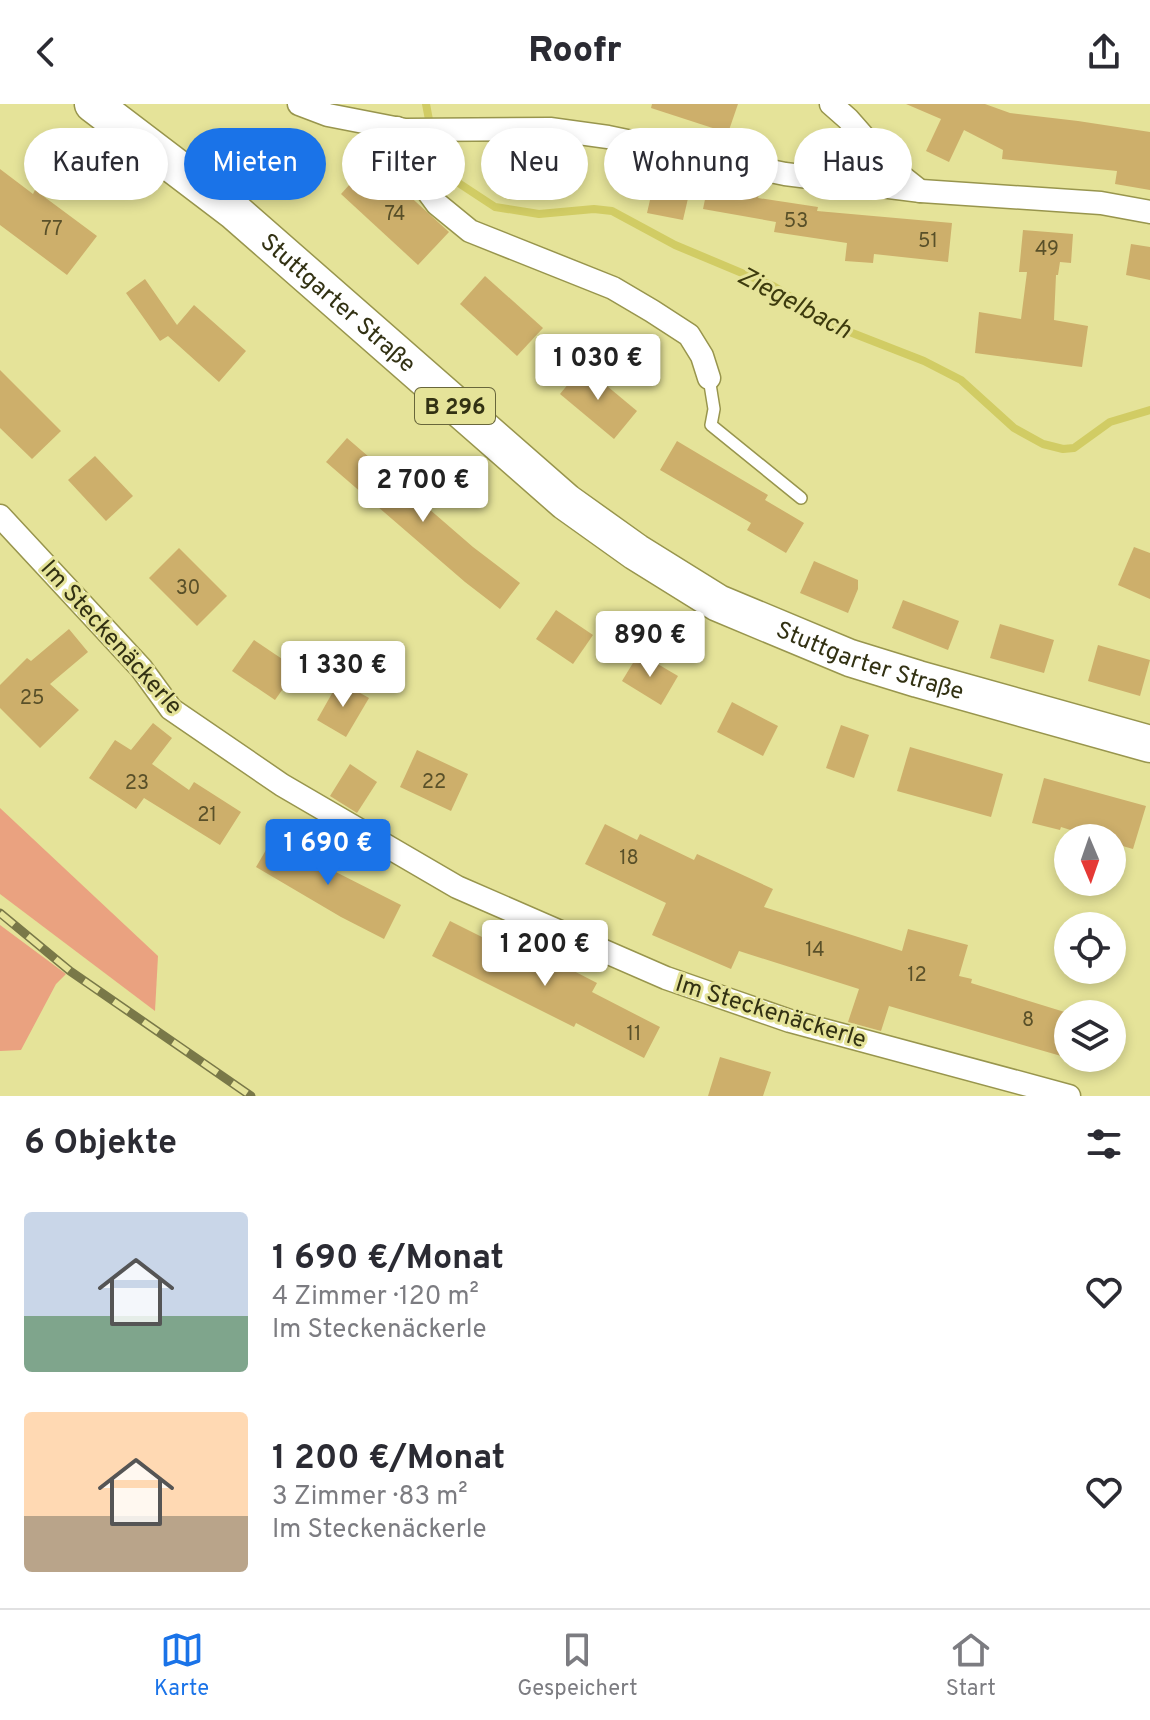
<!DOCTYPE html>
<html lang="de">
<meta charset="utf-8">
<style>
:root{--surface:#fff;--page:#f2f2f3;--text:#2b2b33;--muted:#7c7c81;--line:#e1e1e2;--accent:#1a73e8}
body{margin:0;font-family:Overpass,sans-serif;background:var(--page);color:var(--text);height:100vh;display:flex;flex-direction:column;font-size:30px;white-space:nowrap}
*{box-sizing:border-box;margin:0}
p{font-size:26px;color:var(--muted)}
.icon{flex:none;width:44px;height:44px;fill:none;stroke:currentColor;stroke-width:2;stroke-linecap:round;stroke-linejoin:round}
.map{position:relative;height:992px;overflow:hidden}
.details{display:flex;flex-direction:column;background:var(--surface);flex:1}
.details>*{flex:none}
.banner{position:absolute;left:24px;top:24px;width:1102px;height:72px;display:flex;gap:16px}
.needle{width:52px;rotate:178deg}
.fabs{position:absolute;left:1054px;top:720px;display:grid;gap:16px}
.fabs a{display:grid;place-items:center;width:72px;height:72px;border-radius:50%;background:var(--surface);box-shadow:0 4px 12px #0003;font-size:40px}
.price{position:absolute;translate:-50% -68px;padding:0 18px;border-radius:8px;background:#fff;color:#222;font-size:26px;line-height:52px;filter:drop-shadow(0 2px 4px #0008)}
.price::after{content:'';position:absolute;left:50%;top:48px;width:24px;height:18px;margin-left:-12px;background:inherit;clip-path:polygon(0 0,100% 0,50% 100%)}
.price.selected{background:var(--accent);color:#fff}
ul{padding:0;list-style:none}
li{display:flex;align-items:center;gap:24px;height:200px;padding:0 24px}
li span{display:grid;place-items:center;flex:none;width:224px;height:160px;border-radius:8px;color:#555}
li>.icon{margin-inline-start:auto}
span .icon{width:96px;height:96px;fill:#fffc;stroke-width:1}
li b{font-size:34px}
h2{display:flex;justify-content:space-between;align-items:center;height:96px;padding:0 24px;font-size:34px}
.tag{padding:0 28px;border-radius:36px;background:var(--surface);box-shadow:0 4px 12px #0003;font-size:28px;line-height:72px}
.tag.selected{background:var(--accent);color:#fff}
header{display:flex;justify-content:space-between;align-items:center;height:104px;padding:0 24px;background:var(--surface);font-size:36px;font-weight:800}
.dock{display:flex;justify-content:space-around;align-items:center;height:112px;border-top:2px solid var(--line);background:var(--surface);font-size:22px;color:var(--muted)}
.dock a{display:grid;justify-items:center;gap:4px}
.dock .selected{color:var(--accent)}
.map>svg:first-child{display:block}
.green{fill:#eaa280}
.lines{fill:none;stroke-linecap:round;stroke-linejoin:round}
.stream{stroke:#d1cc64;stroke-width:8}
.building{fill:#cdaf6b}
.lane-casing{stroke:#98954d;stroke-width:14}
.street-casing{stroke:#98954d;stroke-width:25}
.primary-casing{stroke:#98954d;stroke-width:39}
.lane{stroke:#fff;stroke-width:11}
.street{stroke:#fff;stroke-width:22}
.primary{stroke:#fff;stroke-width:36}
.rail-casing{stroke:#797848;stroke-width:9}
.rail{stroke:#e5e399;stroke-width:6;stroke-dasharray:18;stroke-linecap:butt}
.labels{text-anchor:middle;stroke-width:6;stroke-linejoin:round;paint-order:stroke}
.number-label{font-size:20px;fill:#595029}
.shield{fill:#e5e399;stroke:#68663b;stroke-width:2}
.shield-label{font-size:22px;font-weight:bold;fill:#323113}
.street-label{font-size:24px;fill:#323113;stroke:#e5e399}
.water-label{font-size:26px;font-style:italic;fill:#3d3b0e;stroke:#e5e399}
</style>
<header><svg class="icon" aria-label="back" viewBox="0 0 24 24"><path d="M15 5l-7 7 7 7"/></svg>Roofr<svg class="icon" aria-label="share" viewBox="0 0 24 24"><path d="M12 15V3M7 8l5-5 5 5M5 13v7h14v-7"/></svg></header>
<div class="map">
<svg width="1150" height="992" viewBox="0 0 1150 992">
<rect width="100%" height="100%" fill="#e5e399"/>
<g class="green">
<path d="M 0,704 L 158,852 L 155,907 L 0,790 Z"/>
<path d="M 0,821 L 66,870 L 56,880 L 21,946 L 0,947 Z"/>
</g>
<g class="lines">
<path class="stream" d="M 426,0 L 433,37 L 441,57 L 457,78 L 495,103 L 539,110 L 594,105 L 612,107 L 675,141 L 773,182 L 842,225 L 924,257 L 961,276 L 1014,324 L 1043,340 L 1063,345 L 1074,344 L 1110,318 L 1150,306"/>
</g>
<g class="building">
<path d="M 652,0 L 738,0 L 728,29 L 651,4 Z"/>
<path d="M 906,0 L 985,0 L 1010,9 L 1078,17 L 1150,28 L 1150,86 L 1115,80 L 1117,67 L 1002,55 L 1003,46 L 964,26 L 949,58 L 926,47 L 941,15 Z"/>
<path d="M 371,57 L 449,128 L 418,161 L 341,90 Z"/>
<path d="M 0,65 L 33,90 L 35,86 L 97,132 L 67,171 L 0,121 Z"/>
<path d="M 708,81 L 759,90 L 758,94 L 818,103 L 817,107 L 952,119 L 948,158 L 874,150 L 873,159 L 845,157 L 847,139 L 774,128 L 776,118 L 703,105 Z"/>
<path d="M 653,83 L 689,90 L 683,116 L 647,109 Z"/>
<path d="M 1023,126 L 1073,130 L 1071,159 L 1060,158 L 1058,171 L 1056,171 L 1054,216 L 1088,222 L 1082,263 L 975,249 L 979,208 L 1021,215 L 1027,168 L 1019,168 Z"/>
<path d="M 1131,140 L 1150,143 L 1150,176 L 1126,171 Z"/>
<path d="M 485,172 L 543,224 L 517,252 L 460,200 Z"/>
<path d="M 145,175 L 177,221 L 194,201 L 246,247 L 219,278 L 168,232 L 160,237 L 126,189 Z"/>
<path d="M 583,262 L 637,307 L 614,335 L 560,290 Z"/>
<path d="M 0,266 L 61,327 L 32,355 L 0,324 Z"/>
<path d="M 347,334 L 473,443 L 520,479 L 500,505 L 465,478 L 326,358 Z"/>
<path d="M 677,337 L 768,391 L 765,396 L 804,419 L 786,449 L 747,426 L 751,419 L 660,366 Z"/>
<path d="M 95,352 L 133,392 L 106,417 L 68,376 Z"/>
<path d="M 1134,443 L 1150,449 L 1150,495 L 1118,481 Z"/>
<path d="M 179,444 L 227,492 L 197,522 L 149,474 Z"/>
<path d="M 814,457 L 858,476 L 858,485 L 848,509 L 800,489 Z"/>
<path d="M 903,496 L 959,517 L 948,546 L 892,524 Z"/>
<path d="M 556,506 L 593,531 L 573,560 L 536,535 Z"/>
<path d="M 1000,520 L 1054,536 L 1044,569 L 990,554 Z"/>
<path d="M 69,525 L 88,548 L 50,580 L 79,606 L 40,644 L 0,604 L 0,581 L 27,554 L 31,557 Z"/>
<path d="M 254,536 L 297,565 L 275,596 L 232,567 Z"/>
<path d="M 1098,541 L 1150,556 L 1140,592 L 1088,577 Z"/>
<path d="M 639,549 L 678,572 L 661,601 L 622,577 Z"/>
<path d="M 339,577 L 369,594 L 346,633 L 317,616 Z"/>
<path d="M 732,598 L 778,622 L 763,652 L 717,628 Z"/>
<path d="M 153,619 L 172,634 L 152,660 L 189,686 L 194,678 L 241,708 L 220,741 L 144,694 L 136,705 L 89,674 L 115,636 L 131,646 Z"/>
<path d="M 841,621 L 869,631 L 854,674 L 826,664 Z"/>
<path d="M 910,643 L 1003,670 L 991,713 L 897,687 Z"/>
<path d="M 417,646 L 468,670 L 451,707 L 400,683 Z"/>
<path d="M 350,660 L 377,678 L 357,709 L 330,692 Z"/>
<path d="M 1044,674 L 1146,702 L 1133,745 L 1112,739 L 1112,734 L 1096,734 L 1061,723 L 1060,726 L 1032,719 Z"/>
<path d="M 605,720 L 637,736 L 640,730 L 694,756 L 697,750 L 773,785 L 764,803 L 902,847 L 908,825 L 968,841 L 959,872 L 972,875 L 971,879 L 1071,910 L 1068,910 L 1068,954 L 889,902 L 881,927 L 848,918 L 859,885 L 739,847 L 731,865 L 652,831 L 666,799 L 585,760 Z"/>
<path d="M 276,729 L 322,756 L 320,760 L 401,801 L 384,835 L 341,813 L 256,763 Z"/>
<path d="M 450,817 L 530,857 L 535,848 L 566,863 L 597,879 L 592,888 L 660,923 L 644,954 L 576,919 L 574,923 L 432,852 Z"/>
<path d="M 720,953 L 771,968 L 763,992 L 708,992 Z"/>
</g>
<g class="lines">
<defs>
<path id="lane" d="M 709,274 L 714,305 L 711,321 L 801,394"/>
<g id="street">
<path d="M 299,0 L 328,11 L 405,26 L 550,25 L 608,33 L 785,70 L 921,87 L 1101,99 L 1150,108"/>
<path d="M 831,0 L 848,15 L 891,64 L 920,87"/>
<path d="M 397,24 L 409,62 L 437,100 L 470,127 L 613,184 L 652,207 L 689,231 L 702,252 L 709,274"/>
<path d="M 0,412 L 141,564 L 171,605 L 282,681 L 457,783 L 666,874 L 790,917 L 1069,992"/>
</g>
<g id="primary">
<path id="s1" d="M 93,0 L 235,108 L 566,398 L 636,448 L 718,499 L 850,554 L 918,575 L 1150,640"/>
</g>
</defs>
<use href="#lane" class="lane-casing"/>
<use href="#street" class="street-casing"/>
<use href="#primary" class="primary-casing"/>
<use href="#lane" class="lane"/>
<use href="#street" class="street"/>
<use href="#primary" class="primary"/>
<defs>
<path id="rail" d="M 0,809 L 70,867 L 251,992"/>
</defs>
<use href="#rail" class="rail-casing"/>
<use href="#rail" class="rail"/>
</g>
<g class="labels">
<g class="number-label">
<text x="395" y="116">74</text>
<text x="796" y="123">53</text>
<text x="52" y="131">77</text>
<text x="928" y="143">51</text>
<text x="1047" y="151">49</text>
<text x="188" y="490">30</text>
<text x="32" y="600">25</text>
<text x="434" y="684">22</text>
<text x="137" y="685">23</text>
<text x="207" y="717">21</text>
<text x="629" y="760">18</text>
<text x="815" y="852">14</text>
<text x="917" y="877">12</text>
<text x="1028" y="922">8</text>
<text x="634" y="936">11</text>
</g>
<rect class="shield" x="415" y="284" width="80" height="36" rx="6"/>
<g class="shield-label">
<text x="455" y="310">B 296</text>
</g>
<g class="street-label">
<text dy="8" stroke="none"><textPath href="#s1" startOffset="316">Stuttgarter Straße</textPath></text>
<text transform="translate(112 533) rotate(48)" y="8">Im Steckenäckerle</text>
<text dy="8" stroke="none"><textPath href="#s1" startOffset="964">Stuttgarter Straße</textPath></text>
<text transform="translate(771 907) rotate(17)" y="8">Im Steckenäckerle</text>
</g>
<g class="water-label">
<text transform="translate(795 198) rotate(28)" y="9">Ziegelbach</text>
</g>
</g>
</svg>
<div class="fabs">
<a><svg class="needle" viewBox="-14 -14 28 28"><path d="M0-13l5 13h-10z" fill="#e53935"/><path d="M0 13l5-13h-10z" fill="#7c7c81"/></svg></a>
<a><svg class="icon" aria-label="locate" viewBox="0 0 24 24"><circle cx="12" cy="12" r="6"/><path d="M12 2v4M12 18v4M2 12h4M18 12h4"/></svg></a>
<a><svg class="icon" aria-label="layers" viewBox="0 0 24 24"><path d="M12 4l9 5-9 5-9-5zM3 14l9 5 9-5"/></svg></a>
</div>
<b class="price" style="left:598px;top:298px">1 030 €</b>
<b class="price" style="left:423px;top:420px">2 700 €</b>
<b class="price" style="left:650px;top:575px">890 €</b>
<b class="price" style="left:343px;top:605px">1 330 €</b>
<b class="price selected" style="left:328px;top:783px">1 690 €</b>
<b class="price" style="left:545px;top:884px">1 200 €</b>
<div class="banner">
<a class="tag">Kaufen</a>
<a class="tag selected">Mieten</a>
<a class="tag">Filter</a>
<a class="tag">Neu</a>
<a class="tag">Wohnung</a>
<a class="tag">Haus</a>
</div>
</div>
<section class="details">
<h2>6 Objekte<svg class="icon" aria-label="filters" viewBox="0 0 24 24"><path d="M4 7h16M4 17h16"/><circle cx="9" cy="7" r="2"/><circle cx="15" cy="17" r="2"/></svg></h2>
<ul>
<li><span style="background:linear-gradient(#c9d6e8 65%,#7fa58c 0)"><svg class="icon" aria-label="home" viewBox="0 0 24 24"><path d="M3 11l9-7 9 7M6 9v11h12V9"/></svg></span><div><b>1 690 €/Monat</b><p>4 Zimmer · 120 m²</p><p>Im Steckenäckerle</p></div><svg class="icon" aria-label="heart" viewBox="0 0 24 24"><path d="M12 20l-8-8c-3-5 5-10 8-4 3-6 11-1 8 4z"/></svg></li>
<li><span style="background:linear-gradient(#ffd9b3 65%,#b9a48a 0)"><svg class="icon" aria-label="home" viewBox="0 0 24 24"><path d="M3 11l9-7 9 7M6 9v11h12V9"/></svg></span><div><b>1 200 €/Monat</b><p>3 Zimmer · 83 m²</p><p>Im Steckenäckerle</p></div><svg class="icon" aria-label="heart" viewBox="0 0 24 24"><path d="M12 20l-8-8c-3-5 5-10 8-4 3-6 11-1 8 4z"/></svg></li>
</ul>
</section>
<nav class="dock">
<a class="selected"><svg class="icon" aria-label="map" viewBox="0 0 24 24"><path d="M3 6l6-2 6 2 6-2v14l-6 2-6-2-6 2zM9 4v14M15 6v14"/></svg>Karte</a>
<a><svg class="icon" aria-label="saved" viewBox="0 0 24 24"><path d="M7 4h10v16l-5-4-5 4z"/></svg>Gespeichert</a>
<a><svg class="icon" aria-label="home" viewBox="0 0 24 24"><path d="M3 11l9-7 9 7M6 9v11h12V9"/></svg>Start</a>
</nav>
